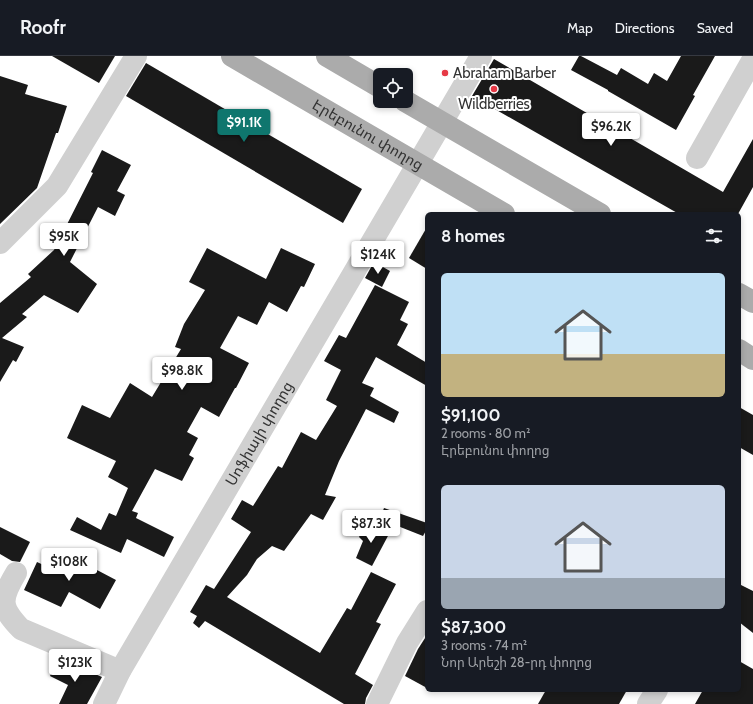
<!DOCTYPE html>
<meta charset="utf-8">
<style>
:root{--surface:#171b24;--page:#20242c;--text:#f1f3f6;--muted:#9ea1a6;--line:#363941;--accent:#0f766e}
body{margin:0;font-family:Cabin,"Noto Sans Armenian",sans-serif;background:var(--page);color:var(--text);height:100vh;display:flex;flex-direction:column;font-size:15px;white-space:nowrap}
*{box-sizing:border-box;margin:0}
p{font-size:13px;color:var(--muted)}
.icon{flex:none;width:22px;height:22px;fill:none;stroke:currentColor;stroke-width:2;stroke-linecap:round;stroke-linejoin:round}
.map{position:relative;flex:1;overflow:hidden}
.side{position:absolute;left:425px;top:156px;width:316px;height:480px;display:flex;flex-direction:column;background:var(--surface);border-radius:6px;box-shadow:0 2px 6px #0003}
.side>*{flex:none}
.controls{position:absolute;left:373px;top:12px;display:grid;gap:8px}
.controls a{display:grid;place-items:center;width:40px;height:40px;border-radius:6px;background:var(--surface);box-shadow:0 2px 6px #0003;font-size:20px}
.price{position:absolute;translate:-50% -34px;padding:0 9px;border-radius:4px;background:#fff;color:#222;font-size:13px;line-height:26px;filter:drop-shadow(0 1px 2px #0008)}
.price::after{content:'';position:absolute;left:50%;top:24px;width:12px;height:9px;margin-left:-6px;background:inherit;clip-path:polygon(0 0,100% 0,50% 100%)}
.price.active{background:var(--accent);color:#fff}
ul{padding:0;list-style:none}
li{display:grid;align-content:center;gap:8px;height:212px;padding:0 16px}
li span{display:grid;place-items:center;height:124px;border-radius:6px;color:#555}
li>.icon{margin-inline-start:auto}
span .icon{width:72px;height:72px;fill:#fffc;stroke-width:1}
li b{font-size:17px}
h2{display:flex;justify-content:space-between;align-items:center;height:48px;padding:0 16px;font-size:17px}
header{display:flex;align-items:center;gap:24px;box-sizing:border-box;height:56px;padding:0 20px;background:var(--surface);border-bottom:1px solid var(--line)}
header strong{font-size:19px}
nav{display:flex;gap:22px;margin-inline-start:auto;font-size:14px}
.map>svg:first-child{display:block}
.building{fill:#1a1a1a}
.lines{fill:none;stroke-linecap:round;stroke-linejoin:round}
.minor{stroke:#d0d0d0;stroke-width:22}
.major{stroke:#ababab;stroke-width:22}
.poi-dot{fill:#e63946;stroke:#fff;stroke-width:1.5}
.labels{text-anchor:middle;stroke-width:4;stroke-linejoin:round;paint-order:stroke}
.poi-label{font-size:15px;fill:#333;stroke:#fff;text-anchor:start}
.street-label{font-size:15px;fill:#333;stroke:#fff}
</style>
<header>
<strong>Roofr</strong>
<nav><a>Map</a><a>Directions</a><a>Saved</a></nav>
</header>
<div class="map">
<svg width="753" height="648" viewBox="0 0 753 648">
<rect width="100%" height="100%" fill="#fff"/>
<g class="building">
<path d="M 52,0 L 115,0 L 99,27 Z"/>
<path d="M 579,0 L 581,0 L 617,19 L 621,12 L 648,28 L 654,17 L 667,25 L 681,0 L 715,0 L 693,39 L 695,40 L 676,74 L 608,35 L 608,34 L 571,14 Z"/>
<path d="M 494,3 L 723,136 L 753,83 L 753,131 L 738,158 L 679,158 L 472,40 Z"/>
<path d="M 146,7 L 362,133 L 343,167 L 126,40 Z"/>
<path d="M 0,20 L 28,29 L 25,38 L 67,50 L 58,77 L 56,77 L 37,132 L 0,168 Z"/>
<path d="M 102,94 L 131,109 L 117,135 L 125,139 L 115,160 L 98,151 L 70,206 L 97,228 L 78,257 L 44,239 L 22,258 L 27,261 L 2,282 L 24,291 L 16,306 L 13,304 L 0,326 L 0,247 L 31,221 L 28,218 L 54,194 L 93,117 L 91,116 Z"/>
<path d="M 427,171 L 427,213 L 409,202 Z"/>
<path d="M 207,192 L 266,223 L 281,192 L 315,208 L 304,231 L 301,230 L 287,256 L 269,246 L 257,269 L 238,260 L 220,292 L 249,307 L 236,332 L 235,332 L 219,361 L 201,351 L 187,376 L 198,382 L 189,399 L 194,402 L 182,425 L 155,413 L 132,455 L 138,457 L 136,462 L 174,481 L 164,501 L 127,483 L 121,497 L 70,474 L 77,461 L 101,474 L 109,457 L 116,460 L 128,432 L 108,421 L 116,405 L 67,382 L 82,349 L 110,362 L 130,327 L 152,341 L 181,293 L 175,291 L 184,268 L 205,234 L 189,226 Z"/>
<path d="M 374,206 L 390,215 L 382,231 L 365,222 Z"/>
<path d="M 375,229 L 409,246 L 400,264 L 408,268 L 397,289 L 427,307 L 427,330 L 376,301 L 362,327 L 374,332 L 370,340 L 399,356 L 394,367 L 366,353 L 339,405 L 325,439 L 336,441 L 323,464 L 311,458 L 284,495 L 272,490 L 257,503 L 247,519 L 227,541 L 320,597 L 347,552 L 351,554 L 371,516 L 396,528 L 376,566 L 381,568 L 355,618 L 373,629 L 366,642 L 365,648 L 344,648 L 205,565 L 199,572 L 193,567 L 197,560 L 190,556 L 206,529 L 214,533 L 251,476 L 231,463 L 242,444 L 253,450 L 278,410 L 282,412 L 301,376 L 316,384 L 337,350 L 326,344 L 341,314 L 324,305 L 339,279 L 346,282 Z"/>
<path d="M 739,351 L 753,359 L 753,399 L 739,391 Z"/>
<path d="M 384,452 L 427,467 L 427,473 L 423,480 L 380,463 Z"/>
<path d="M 364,468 L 389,478 L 372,510 L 356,502 L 363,485 L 359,481 Z"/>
<path d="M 0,471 L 30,486 L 20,506 L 12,505 L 0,498 Z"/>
<path d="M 59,494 L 116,524 L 100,553 L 69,536 L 61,551 L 24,534 L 37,506 L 50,512 Z"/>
<path d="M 739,528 L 753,535 L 753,577 L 739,566 Z"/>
<path d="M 427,579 L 427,632 L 405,620 L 418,593 Z"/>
<path d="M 58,602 L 102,621 L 87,648 L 59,648 L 68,629 L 50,620 Z"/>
<path d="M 739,605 L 753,613 L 753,648 L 695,648 L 703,634 L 739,634 Z"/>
<path d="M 546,634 L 627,634 L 619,648 L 538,648 Z"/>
</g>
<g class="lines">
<g class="minor">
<path d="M 697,102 L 753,3"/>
<path d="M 0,187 L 57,130 L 136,0"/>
<path d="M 16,517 C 0,544 0,551 21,573 L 120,615"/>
<path id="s1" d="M 104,648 L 120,615 L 481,0"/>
<path d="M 377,648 L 407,587 L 427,555"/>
<path d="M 648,648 L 657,634"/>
</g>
<g class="major">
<path id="s2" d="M 232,0 L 504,158"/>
<path d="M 327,0 L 380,31"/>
<path d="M 405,45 L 600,158"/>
<path d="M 739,238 L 753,246"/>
<path d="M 739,294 L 753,303"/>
</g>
</g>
<g class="poi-dot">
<circle cx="445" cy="17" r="4"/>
<circle cx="494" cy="33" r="4"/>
</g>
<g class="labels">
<g class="poi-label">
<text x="453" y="22">Abraham Barber</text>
<text x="494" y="53" text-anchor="middle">Wildberries</text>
</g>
<g class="street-label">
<text dy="5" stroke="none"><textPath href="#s2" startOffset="157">Էրեբունու փողոց</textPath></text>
<text dy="5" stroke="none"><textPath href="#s1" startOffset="312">Սոֆիայի փողոց</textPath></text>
</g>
</g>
</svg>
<div class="controls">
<a><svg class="icon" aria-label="locate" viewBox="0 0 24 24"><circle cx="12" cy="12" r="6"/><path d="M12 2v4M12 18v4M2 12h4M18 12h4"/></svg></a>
</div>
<b class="price active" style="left:244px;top:87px">$91.1K</b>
<b class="price" style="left:611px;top:91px">$96.2K</b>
<b class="price" style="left:64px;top:201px">$95K</b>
<b class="price" style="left:378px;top:219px">$124K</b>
<b class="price" style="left:182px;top:335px">$98.8K</b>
<b class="price" style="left:371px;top:488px">$87.3K</b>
<b class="price" style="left:69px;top:526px">$108K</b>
<b class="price" style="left:75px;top:627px">$123K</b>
<section class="side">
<h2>8 homes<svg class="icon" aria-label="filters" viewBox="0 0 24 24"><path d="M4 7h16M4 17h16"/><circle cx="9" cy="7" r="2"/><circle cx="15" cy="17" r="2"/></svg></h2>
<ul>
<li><span style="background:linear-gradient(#bfe0f5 65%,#c2b280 0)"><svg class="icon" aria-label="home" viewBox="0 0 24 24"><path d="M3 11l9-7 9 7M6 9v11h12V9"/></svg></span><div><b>$91,100</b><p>2 rooms · 80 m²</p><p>Էրեբունու փողոց</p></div></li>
<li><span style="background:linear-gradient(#c9d6e8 75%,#9aa5b1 0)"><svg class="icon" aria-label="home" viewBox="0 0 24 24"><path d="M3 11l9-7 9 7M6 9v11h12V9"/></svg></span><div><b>$87,300</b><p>3 rooms · 74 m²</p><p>Նոր Արեշի 28-րդ փողոց</p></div></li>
</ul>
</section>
</div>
